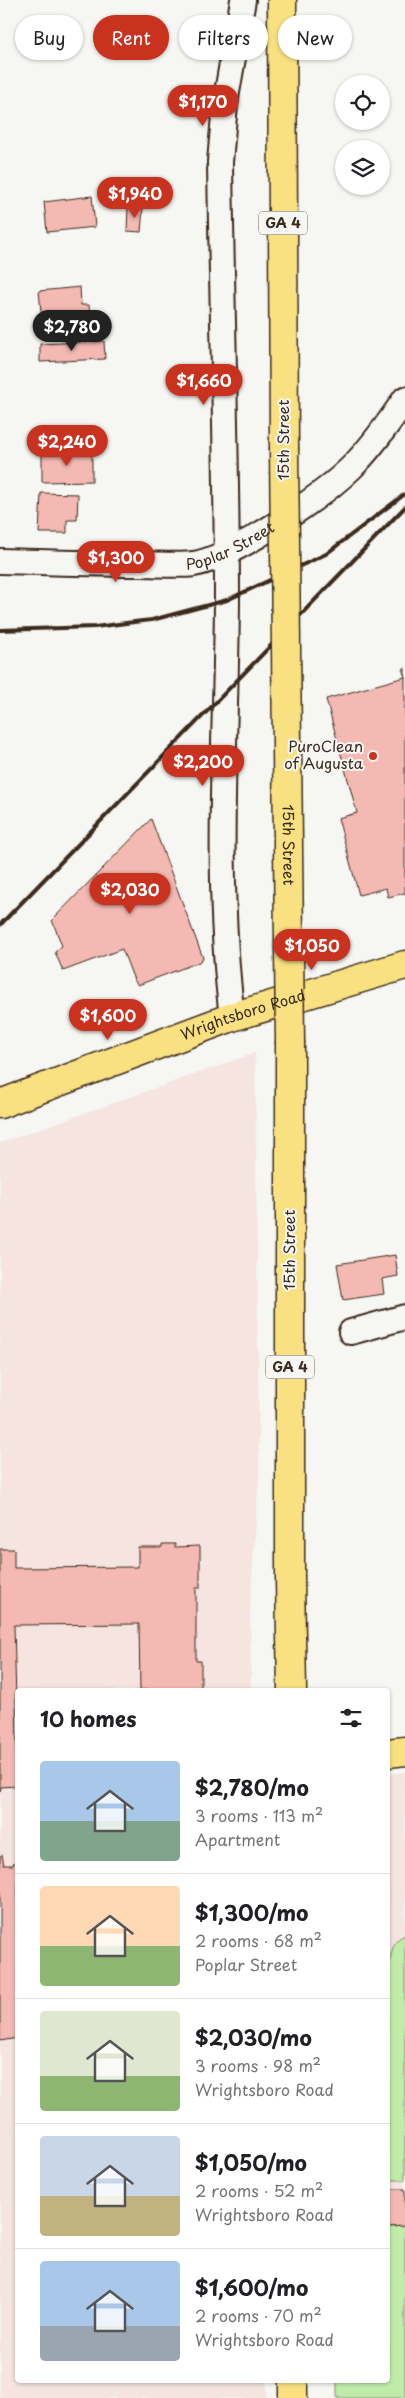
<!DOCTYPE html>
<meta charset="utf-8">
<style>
:root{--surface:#fff;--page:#f2f2f2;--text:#202124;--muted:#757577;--line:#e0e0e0;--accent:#c8321e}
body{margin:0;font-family:"Playpen Sans",sans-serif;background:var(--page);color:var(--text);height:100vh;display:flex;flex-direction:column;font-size:19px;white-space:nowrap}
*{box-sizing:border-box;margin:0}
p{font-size:16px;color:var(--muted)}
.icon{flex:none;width:28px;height:28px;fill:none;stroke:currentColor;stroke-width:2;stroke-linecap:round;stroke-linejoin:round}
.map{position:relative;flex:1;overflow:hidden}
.panel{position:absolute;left:15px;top:1688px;width:375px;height:695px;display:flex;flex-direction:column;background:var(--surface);border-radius:5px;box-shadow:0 1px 4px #0004}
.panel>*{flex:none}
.guide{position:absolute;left:15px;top:15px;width:375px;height:45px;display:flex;gap:10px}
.fabs{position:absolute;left:335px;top:75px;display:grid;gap:10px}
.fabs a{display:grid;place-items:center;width:55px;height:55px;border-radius:50%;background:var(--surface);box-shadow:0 1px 4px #0004;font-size:25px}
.price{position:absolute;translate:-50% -42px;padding:0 11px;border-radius:18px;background:var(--accent);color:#fff;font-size:16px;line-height:32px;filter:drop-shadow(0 1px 2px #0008)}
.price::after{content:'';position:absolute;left:50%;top:30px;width:15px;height:11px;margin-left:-8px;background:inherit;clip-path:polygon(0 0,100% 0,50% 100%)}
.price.current{background:#222;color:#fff}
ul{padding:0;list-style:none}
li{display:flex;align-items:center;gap:15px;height:125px;padding:0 25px}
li+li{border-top:1px solid var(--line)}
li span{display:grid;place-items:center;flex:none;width:140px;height:100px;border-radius:5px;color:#555}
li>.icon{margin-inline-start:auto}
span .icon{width:60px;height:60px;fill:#fffc;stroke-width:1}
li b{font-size:21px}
h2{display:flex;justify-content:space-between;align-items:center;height:60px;padding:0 25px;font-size:21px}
.chip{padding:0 18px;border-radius:22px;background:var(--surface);box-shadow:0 1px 4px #0004;font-size:18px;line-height:45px}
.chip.current{background:var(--accent);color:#fff}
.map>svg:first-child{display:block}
.built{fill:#f5e4df}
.green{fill:#bfeca9;stroke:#7d8b64}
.building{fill:#f4b9b2;stroke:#3b2a1e}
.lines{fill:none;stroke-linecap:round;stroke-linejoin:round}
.minor-casing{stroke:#3b2a1e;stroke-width:28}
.major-casing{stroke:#3b2a1e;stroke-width:31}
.minor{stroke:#f6f6f2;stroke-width:24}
.major{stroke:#f9e181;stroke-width:28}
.rail{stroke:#3b2a1e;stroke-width:4}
.major-bridge-casing{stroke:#3b2a1e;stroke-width:31;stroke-linecap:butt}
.major-bridge{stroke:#f9e181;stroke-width:28}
.poi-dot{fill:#c8321e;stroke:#f6f6f2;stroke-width:2}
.labels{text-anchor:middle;stroke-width:4;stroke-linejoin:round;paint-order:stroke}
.shield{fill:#f6f6f2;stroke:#73675e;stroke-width:1}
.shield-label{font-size:14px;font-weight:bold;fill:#3b2a1e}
.street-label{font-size:15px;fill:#3b2a1e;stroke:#f6f6f2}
.poi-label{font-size:15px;fill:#3b2a1e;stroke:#f6f6f2;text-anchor:end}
</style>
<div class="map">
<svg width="405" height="2398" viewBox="0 0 405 2398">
<rect width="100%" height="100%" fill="#f6f6f2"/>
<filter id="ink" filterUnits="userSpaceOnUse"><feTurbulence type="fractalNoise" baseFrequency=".02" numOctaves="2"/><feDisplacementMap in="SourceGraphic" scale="10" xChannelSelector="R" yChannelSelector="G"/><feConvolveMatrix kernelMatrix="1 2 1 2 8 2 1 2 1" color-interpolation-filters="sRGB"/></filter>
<g filter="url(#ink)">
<g class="built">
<path d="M 255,1053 L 259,1472 L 250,1611 L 251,1690 L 18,1690 L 18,2380 L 266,2380 L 266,2398 L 0,2398 L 0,1143 Z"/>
<path d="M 405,1772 L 405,2398 L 388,2380 L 388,1774 Z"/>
</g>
<g class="green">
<path d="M 405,1935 L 405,2180 L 388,2180 L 388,1967 C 393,1954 390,1941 405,1935 Z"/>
<path d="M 405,2226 L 405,2398 L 337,2398 L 337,2380 L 388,2380 L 388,2227 Z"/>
</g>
<g class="building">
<path d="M 92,196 L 95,227 L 47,232 L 44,202 Z"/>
<path d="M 128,206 L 143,207 L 141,232 L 127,231 Z"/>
<path d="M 80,287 L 81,305 L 89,305 L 90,317 L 42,321 L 39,291 Z"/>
<path d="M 104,341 L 105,359 L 40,362 L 40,344 Z"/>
<path d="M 42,452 L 92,452 L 92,481 L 42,482 Z"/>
<path d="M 41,493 L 78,494 L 77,520 L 67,520 L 67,533 L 39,533 Z"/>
<path d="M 405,668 L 405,893 L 388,897 L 386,888 L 359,895 L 338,818 L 357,813 L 326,699 L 405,677 L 402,669 Z"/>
<path d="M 151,819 L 203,958 L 199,962 L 138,985 L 134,980 L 122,949 L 63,971 L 55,952 L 62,946 L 52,920 Z"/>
<path d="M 395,1255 L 398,1276 L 382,1279 L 384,1294 L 343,1300 L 337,1264 Z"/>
<path d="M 162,1544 L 175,1544 L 175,1547 L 200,1546 L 200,1588 L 196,1588 L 196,1661 L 201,1661 L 201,1690 L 140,1690 L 139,1624 L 14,1625 L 18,1776 L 16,1786 L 1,1787 L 0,1792 L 0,1549 L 14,1549 L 14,1568 L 138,1567 L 138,1547 L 162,1547 Z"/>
<path d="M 2,1855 L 4,1865 L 13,1865 L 14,1862 L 18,1862 L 18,2038 L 0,2041 L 0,1856 Z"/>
<path d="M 388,2189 L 405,2189 L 405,2226 L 388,2227 Z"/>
</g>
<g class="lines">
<defs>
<g id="minor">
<path id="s1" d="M 0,561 C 47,562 94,564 140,564 C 157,564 177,566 194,564 C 234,557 321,497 351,468 C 372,447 389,423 405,399"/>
<path d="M 232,1017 C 215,879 226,740 227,601 C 227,455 222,308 220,162 L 225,104 L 243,0"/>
<path d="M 351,1332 L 405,1317"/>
</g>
<g id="major">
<path d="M 282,0 L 284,447"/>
<path d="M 290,1044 L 290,1579 L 292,1690"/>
<path id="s2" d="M 0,1104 L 232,1017 L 405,965"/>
<path d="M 388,1753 L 405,1751"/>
<path d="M 293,2380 L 293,2398"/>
</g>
</defs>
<use href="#minor" class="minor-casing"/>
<use href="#major" class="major-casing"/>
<use href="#minor" class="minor"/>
<use href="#major" class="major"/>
<g class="rail">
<path d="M 0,630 L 95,627 L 134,622 L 152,620 L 227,600 L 326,554 L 405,494"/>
<path d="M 0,925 L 405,507"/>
</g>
<defs>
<g id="major-bridge">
<path id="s3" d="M 284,447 L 290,1044"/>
</g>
</defs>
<use href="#major-bridge" class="major-bridge-casing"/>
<use href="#major-bridge" class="major-bridge"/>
</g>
</g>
<circle class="poi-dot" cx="373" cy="756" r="5"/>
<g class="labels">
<g class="shield">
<rect x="259" y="211.5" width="48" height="23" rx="4"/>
<rect x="266" y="1355.5" width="48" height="23" rx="4"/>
</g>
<g class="shield-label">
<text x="283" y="228">GA 4</text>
<text x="290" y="1372">GA 4</text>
</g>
<g class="street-label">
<text transform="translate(284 440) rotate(-90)" y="5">15th Street</text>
<text dy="5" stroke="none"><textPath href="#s1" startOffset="234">Poplar Street</textPath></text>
<text dy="5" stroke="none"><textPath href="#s3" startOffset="398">15th Street</textPath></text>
<text dy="5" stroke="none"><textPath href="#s2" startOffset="259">Wrightsboro Road</textPath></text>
<text transform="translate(290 1250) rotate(-90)" y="5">15th Street</text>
</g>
<g class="poi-label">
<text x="363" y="752">PuroClean<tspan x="363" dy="17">of Augusta</tspan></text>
</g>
</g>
</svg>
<div class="fabs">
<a><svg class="icon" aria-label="locate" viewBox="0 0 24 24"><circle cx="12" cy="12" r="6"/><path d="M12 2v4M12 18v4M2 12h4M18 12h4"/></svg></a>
<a><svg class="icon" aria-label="layers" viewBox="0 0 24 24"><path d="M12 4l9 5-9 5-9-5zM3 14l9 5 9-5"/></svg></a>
</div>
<b class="price" style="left:203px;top:127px">$1,170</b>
<b class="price" style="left:135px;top:219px">$1,940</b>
<b class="price current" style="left:72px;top:352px">$2,780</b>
<b class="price" style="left:204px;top:406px">$1,660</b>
<b class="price" style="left:67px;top:467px">$2,240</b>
<b class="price" style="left:116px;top:583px">$1,300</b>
<b class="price" style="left:203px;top:787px">$2,200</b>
<b class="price" style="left:130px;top:915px">$2,030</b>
<b class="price" style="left:312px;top:971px">$1,050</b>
<b class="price" style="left:108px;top:1041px">$1,600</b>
<div class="guide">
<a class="chip">Buy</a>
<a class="chip current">Rent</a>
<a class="chip">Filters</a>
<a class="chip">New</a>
</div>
<section class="panel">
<h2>10 homes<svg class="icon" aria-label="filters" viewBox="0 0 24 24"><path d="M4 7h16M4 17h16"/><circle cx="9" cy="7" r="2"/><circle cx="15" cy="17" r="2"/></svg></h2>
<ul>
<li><span style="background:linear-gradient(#a9c7e8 60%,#7fa58c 0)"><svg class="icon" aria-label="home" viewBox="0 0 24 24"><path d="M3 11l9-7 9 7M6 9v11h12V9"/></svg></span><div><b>$2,780/mo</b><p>3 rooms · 113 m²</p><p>Apartment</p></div></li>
<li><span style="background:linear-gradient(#ffd9b3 60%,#8fb573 0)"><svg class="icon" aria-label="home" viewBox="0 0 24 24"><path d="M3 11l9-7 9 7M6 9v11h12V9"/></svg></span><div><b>$1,300/mo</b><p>2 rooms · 68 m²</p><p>Poplar Street</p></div></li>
<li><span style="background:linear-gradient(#dfe7d0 65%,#8fb573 0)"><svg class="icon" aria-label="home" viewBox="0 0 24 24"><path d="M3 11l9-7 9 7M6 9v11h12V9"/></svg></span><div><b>$2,030/mo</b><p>3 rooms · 98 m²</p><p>Wrightsboro Road</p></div></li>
<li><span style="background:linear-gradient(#c9d6e8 60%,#c2b280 0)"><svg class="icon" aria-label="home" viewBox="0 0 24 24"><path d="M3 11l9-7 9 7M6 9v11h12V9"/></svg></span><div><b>$1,050/mo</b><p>2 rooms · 52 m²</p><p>Wrightsboro Road</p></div></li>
<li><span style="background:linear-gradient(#a9c7e8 65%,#9aa5b1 0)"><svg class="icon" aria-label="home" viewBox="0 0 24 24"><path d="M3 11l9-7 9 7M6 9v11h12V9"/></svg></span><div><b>$1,600/mo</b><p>2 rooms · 70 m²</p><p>Wrightsboro Road</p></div></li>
</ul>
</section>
</div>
